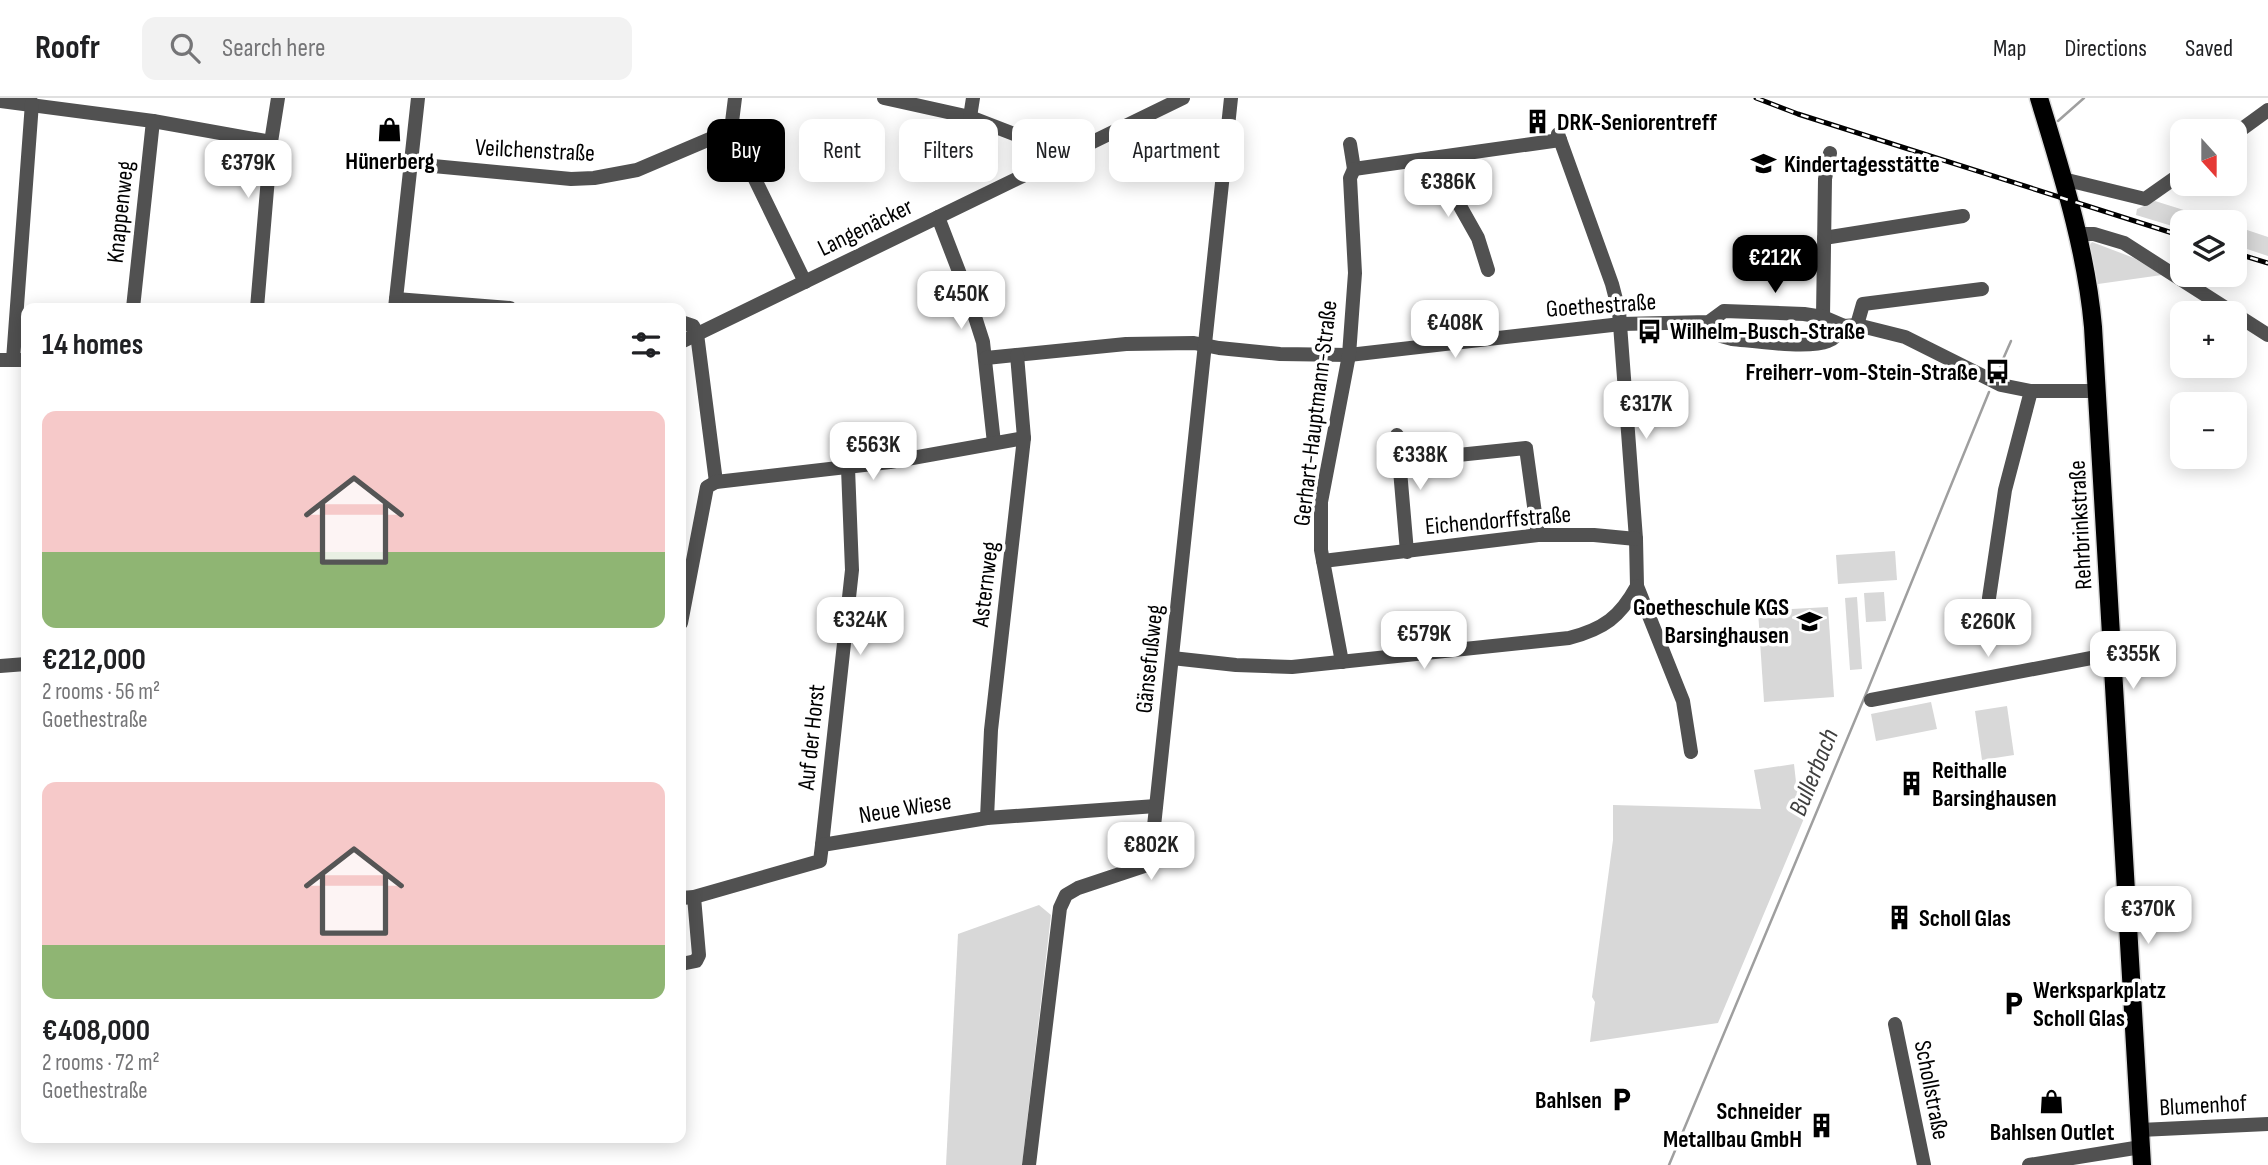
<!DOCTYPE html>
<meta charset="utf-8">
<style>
:root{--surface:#fff;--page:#f2f2f2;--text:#202124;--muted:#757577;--line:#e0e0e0;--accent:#000}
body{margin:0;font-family:"Sofia Sans Condensed",sans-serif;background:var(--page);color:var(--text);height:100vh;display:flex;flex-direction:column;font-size:26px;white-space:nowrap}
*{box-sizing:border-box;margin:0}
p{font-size:23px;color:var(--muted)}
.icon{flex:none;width:38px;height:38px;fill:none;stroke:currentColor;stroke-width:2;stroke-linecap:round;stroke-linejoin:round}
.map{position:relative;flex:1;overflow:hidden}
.side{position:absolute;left:21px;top:205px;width:665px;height:840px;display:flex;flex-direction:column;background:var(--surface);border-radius:14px;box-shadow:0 4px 18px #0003}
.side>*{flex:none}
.banner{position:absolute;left:707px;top:21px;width:665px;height:63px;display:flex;gap:14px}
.needle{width:46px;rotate:159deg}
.fabs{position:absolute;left:2170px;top:21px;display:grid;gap:14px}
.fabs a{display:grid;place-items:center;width:77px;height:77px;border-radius:14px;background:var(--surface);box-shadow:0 4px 18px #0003;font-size:35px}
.price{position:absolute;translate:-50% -60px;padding:0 16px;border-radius:14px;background:#fff;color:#222;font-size:23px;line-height:46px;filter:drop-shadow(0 2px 4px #0008)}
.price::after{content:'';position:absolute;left:50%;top:42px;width:21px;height:16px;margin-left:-10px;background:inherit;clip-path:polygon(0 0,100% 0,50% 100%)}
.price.current{background:var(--accent);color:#fff}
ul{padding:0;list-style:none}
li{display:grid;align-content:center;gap:14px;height:371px;padding:0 21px}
li span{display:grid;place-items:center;height:217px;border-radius:14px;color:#555}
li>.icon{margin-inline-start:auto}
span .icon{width:126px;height:126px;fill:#fffc;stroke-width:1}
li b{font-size:30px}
h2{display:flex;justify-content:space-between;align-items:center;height:84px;padding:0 21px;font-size:30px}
.chip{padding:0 24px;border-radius:14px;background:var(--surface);box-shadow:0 4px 18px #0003;font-size:24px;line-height:63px}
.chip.current{background:var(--accent);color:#fff}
header{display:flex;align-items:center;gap:42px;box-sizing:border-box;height:98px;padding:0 35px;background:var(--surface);border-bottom:2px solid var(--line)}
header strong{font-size:33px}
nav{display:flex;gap:38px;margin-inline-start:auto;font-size:24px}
.search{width:490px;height:63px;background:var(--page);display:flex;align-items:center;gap:18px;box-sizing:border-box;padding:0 24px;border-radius:14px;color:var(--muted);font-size:26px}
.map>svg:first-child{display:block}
.green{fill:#d8d8d8}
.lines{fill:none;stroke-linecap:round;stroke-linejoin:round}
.stream{stroke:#9f9f9f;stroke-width:2.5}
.major-casing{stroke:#dbdbdb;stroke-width:21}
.minor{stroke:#515151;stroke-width:14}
.major{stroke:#000;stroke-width:18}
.rail-casing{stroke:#000;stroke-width:5}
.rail{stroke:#fff;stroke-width:2.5;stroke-dasharray:8;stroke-linecap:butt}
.labels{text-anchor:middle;stroke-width:7;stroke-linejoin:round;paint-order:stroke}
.poi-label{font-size:24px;font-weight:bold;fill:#000;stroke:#fff;text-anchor:start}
.street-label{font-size:24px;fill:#000;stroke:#fff}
.water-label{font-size:26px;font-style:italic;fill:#404040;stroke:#fff}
</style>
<header>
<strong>Roofr</strong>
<div class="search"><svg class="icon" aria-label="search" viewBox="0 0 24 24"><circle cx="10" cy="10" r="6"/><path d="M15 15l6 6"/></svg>Search here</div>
<nav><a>Map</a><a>Directions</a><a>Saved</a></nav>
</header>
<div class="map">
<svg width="2268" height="1067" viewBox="0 0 2268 1067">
<rect width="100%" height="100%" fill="#fff"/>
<g class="green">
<path d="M 2155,103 L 2222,124 L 2182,124 L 2182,131 L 2136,117 L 2137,111 Z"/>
<path d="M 2235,128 L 2268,139 L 2268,158 L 2235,147 Z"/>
<path d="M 2092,144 L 2134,160 L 2162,177 L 2098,186 L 2090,147 Z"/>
<path d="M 1895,453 L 1897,482 L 1838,486 L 1836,457 Z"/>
<path d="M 1884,494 L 1886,523 L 1866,524 L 1864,495 Z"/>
<path d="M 1857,499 L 1862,571 L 1850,572 L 1845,500 Z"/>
<path d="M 1828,509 L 1834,599 L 1764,604 L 1758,513 Z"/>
<path d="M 1931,604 L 1937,631 L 1876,643 L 1871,616 Z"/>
<path d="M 2007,608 L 2014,657 L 1982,662 L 1975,613 Z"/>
<path d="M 1794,666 L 1796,684 L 1821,680 L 1718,925 L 1590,944 L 1595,904 L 1592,899 L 1613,742 L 1613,707 L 1761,711 L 1754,672 Z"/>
<path d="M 1039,807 L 1051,817 L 1022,1067 L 946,1067 L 958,836 Z"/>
</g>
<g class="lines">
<g class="stream">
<path d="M 2058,23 L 2084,0"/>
<path d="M 2000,268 L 2011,243"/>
<path d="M 1669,1067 L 1868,591 L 1989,294"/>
</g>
<defs>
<path id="major" d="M 2039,0 C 2062,76 2086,150 2093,229 L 2142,1067"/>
</defs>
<use href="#major" class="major-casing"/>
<g class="minor">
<path d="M 735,0 L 731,32 L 805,184"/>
<path d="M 884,0 L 970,19 L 1014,36 L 1062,59"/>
<path d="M 0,3 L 153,23 L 271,44"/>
<path d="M 970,19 L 973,0"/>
<path d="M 1558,36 L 1612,186 L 1619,213 L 1636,441 L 1637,488 L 1683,603 L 1691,654"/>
<path d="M 2235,36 L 2268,12"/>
<path d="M 1350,46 L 1354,71 L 1560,42"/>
<path d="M 1433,60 L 1478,140 L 1488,172"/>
<path d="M 412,66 L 571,81 L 594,80 L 637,72 L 731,32"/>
<path d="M 2063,81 L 2145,101 L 2182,75"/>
<path d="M 938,119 L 968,197 L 983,244 L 994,345"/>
<path d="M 2078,136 L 2094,136 L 2124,145 L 2268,237"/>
<path d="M 1824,140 L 1963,118"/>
<path d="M 396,201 L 510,210"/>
<path d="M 133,210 L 153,23"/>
<path d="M 257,210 L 271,44 L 278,0"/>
<path d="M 395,210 L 418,0"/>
<path d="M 1823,219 L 1825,81 L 1830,55"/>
<path d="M 681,224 L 693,228 L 697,236 L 716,384"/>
<path d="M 1709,224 L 1721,238 L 1732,241 C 1754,243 1809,251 1828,243 C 1836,240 1839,235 1844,228"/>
<path d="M 1857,227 L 1863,206 L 1982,191"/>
<path d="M 681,244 L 1183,0"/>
<path d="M 986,260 L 1126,246 L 1194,245 L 1219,250 L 1280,256 L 1349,257 L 1621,226 L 1709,224 L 1724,213 L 1804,216 L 1823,219 L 1844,228 L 1857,227 L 1905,239 L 2001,287 L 2031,293 L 2097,293"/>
<path d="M 0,262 L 26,262"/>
<path d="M 13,262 L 32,5"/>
<path d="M 1397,337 L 1407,454"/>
<path d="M 1400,363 L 1526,350 L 1538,437"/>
<path d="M 1323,463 L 1538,437 L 1594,437 L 1636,441"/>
<path d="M 1989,500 L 2005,392 L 2031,293"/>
<path d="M 681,525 L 707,389 L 716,384 L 890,364 L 1024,340"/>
<path d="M 1172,560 L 1236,567 L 1292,569 L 1569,540 C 1604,531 1620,519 1637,488"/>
<path d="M 1342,564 L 1321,452 L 1321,404 L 1349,257 L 1355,175 L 1350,80 L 1354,71"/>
<path d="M 0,568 L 26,566"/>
<path d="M 1871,602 L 2112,556"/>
<path d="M 987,720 L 991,632 L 1024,340 L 1017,257"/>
<path d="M 822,747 L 852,472 L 848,370"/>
<path d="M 681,800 L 694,799 L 820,763 L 822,747 L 987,720 L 1156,708"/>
<path d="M 681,866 L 696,863 L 699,857 L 694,799"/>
<path d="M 1895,926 L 1924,1067"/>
<path d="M 2140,1032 L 2268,1026"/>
<path d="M 1029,1067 L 1060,810 L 1066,797 L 1078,790 L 1150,766 L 1231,0"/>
<path d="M 2029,1067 L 2141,1049"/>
</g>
<use href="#major" class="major"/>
<defs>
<g id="rail">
<path d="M 1756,0 L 1798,16 L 2182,138"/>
<path d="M 2235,155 L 2268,165"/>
</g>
</defs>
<use href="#rail" class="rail-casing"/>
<use href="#rail" class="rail"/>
</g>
<defs>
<symbol id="building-bare" viewBox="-9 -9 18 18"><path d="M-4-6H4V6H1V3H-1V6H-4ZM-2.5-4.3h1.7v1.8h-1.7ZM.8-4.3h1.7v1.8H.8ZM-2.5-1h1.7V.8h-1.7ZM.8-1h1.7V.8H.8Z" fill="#000" stroke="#fff" stroke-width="2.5" paint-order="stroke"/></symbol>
<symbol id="shop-bare" viewBox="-9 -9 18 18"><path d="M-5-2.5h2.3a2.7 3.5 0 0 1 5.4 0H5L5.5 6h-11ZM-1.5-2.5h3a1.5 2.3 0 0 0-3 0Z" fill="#000" stroke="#fff" stroke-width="2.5" paint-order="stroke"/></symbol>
<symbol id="school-bare" viewBox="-9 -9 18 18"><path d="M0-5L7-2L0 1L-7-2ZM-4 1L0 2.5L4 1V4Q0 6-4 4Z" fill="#000" stroke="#fff" stroke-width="2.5" paint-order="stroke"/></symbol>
<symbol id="bus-bare" viewBox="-9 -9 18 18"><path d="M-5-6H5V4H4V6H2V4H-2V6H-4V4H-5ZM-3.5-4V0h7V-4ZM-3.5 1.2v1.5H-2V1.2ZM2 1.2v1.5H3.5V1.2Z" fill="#000" stroke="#fff" stroke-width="2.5" paint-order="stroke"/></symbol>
<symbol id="parking-bare" viewBox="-9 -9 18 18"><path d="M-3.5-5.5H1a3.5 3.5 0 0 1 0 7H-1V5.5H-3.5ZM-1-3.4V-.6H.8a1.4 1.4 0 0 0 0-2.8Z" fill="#000" stroke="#fff" stroke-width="2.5" paint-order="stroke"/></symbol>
</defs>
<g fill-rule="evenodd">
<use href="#building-bare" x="1520" y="6" width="35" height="35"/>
<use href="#shop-bare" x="372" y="14" width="35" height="35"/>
<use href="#school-bare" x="1746" y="48" width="35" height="35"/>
<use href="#bus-bare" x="1632" y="216" width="35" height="35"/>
<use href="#bus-bare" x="1980" y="256" width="35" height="35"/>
<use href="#school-bare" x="1792" y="506" width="35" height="35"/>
<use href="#building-bare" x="1894" y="668" width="35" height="35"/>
<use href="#building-bare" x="1882" y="802" width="35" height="35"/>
<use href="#parking-bare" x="1996" y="888" width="35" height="35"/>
<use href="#parking-bare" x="1604" y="984" width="35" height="35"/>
<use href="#shop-bare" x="2034" y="986" width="35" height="35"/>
<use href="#building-bare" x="1804" y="1010" width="35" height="35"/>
</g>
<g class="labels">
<g class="poi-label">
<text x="1557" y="32">DRK-Seniorentreff</text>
<text x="390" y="71" text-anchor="middle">Hünerberg</text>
<text x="1784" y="74">Kindertagesstätte</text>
<text x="1670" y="241">Wilhelm-Busch-Straße</text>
<text x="1978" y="282" text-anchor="end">Freiherr-vom-Stein-Straße</text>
<text x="1789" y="517" text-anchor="end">Goetheschule KGS<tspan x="1789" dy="28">Barsinghausen</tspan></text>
<text x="1932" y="680">Reithalle<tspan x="1932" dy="28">Barsinghausen</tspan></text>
<text x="1919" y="828">Scholl Glas</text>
<text x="2033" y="900">Werksparkplatz<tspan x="2033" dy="28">Scholl Glas</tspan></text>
<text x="1602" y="1010" text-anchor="end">Bahlsen</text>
<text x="1802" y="1021" text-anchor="end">Schneider<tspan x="1802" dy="28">Metallbau GmbH</tspan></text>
<text x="2052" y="1042" text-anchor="middle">Bahlsen Outlet</text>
</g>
<g class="street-label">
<text transform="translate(535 52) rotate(3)" y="8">Veilchenstraße</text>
<text transform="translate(120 114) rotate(-84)" y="8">Knappenweg</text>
<text transform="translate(865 129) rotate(-26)" y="8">Langenäcker</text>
<text transform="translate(1601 207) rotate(-4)" y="8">Goethestraße</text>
<text transform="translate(1315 315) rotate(-83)" y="8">Gerhart-Hauptmann-Straße</text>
<text transform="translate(1498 422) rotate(-5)" y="8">Eichendorffstraße</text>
<text transform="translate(2080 427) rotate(-93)" y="8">Rehrbrinkstraße</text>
<text transform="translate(985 486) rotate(-83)" y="8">Asternweg</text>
<text transform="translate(1149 561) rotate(-84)" y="8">Gänsefußweg</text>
<text transform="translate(811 639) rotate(-84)" y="8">Auf der Horst</text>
<text transform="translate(905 710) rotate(-9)" y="8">Neue Wiese</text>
<text transform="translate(1932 992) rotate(79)" y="8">Schollstraße</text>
<text transform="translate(2203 1007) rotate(-3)" y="8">Blumenhof</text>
</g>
<g class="water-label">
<text transform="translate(1813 674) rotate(-68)" y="9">Bullerbach</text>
</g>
</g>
</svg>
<div class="fabs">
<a><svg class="needle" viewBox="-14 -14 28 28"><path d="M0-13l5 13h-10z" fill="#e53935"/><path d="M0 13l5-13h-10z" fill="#757577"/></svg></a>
<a><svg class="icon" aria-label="layers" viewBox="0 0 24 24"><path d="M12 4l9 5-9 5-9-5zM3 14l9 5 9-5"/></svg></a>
<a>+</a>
<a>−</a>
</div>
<b class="price" style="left:248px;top:102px">€379K</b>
<b class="price" style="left:1448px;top:121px">€386K</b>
<b class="price current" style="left:1775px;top:197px">€212K</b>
<b class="price" style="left:961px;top:233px">€450K</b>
<b class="price" style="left:1455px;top:262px">€408K</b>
<b class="price" style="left:1646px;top:343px">€317K</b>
<b class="price" style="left:873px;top:384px">€563K</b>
<b class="price" style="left:1420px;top:394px">€338K</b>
<b class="price" style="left:860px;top:559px">€324K</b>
<b class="price" style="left:1988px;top:561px">€260K</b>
<b class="price" style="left:1424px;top:573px">€579K</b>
<b class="price" style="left:2133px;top:593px">€355K</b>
<b class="price" style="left:1151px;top:784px">€802K</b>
<b class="price" style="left:2148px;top:848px">€370K</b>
<div class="banner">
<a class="chip current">Buy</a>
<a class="chip">Rent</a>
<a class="chip">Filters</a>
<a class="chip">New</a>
<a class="chip">Apartment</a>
</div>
<section class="side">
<h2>14 homes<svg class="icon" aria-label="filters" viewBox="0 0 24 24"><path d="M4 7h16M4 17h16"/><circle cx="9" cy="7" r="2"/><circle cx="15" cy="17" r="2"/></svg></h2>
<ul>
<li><span style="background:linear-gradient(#f6c9c9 65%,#8fb573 0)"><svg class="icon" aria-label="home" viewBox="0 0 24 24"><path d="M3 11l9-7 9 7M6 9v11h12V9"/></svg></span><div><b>€212,000</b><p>2 rooms · 56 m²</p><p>Goethestraße</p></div></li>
<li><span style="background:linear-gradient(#f6c9c9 75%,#8fb573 0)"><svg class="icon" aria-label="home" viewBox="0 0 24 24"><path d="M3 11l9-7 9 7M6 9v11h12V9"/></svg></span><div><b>€408,000</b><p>2 rooms · 72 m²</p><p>Goethestraße</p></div></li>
</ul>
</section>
</div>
